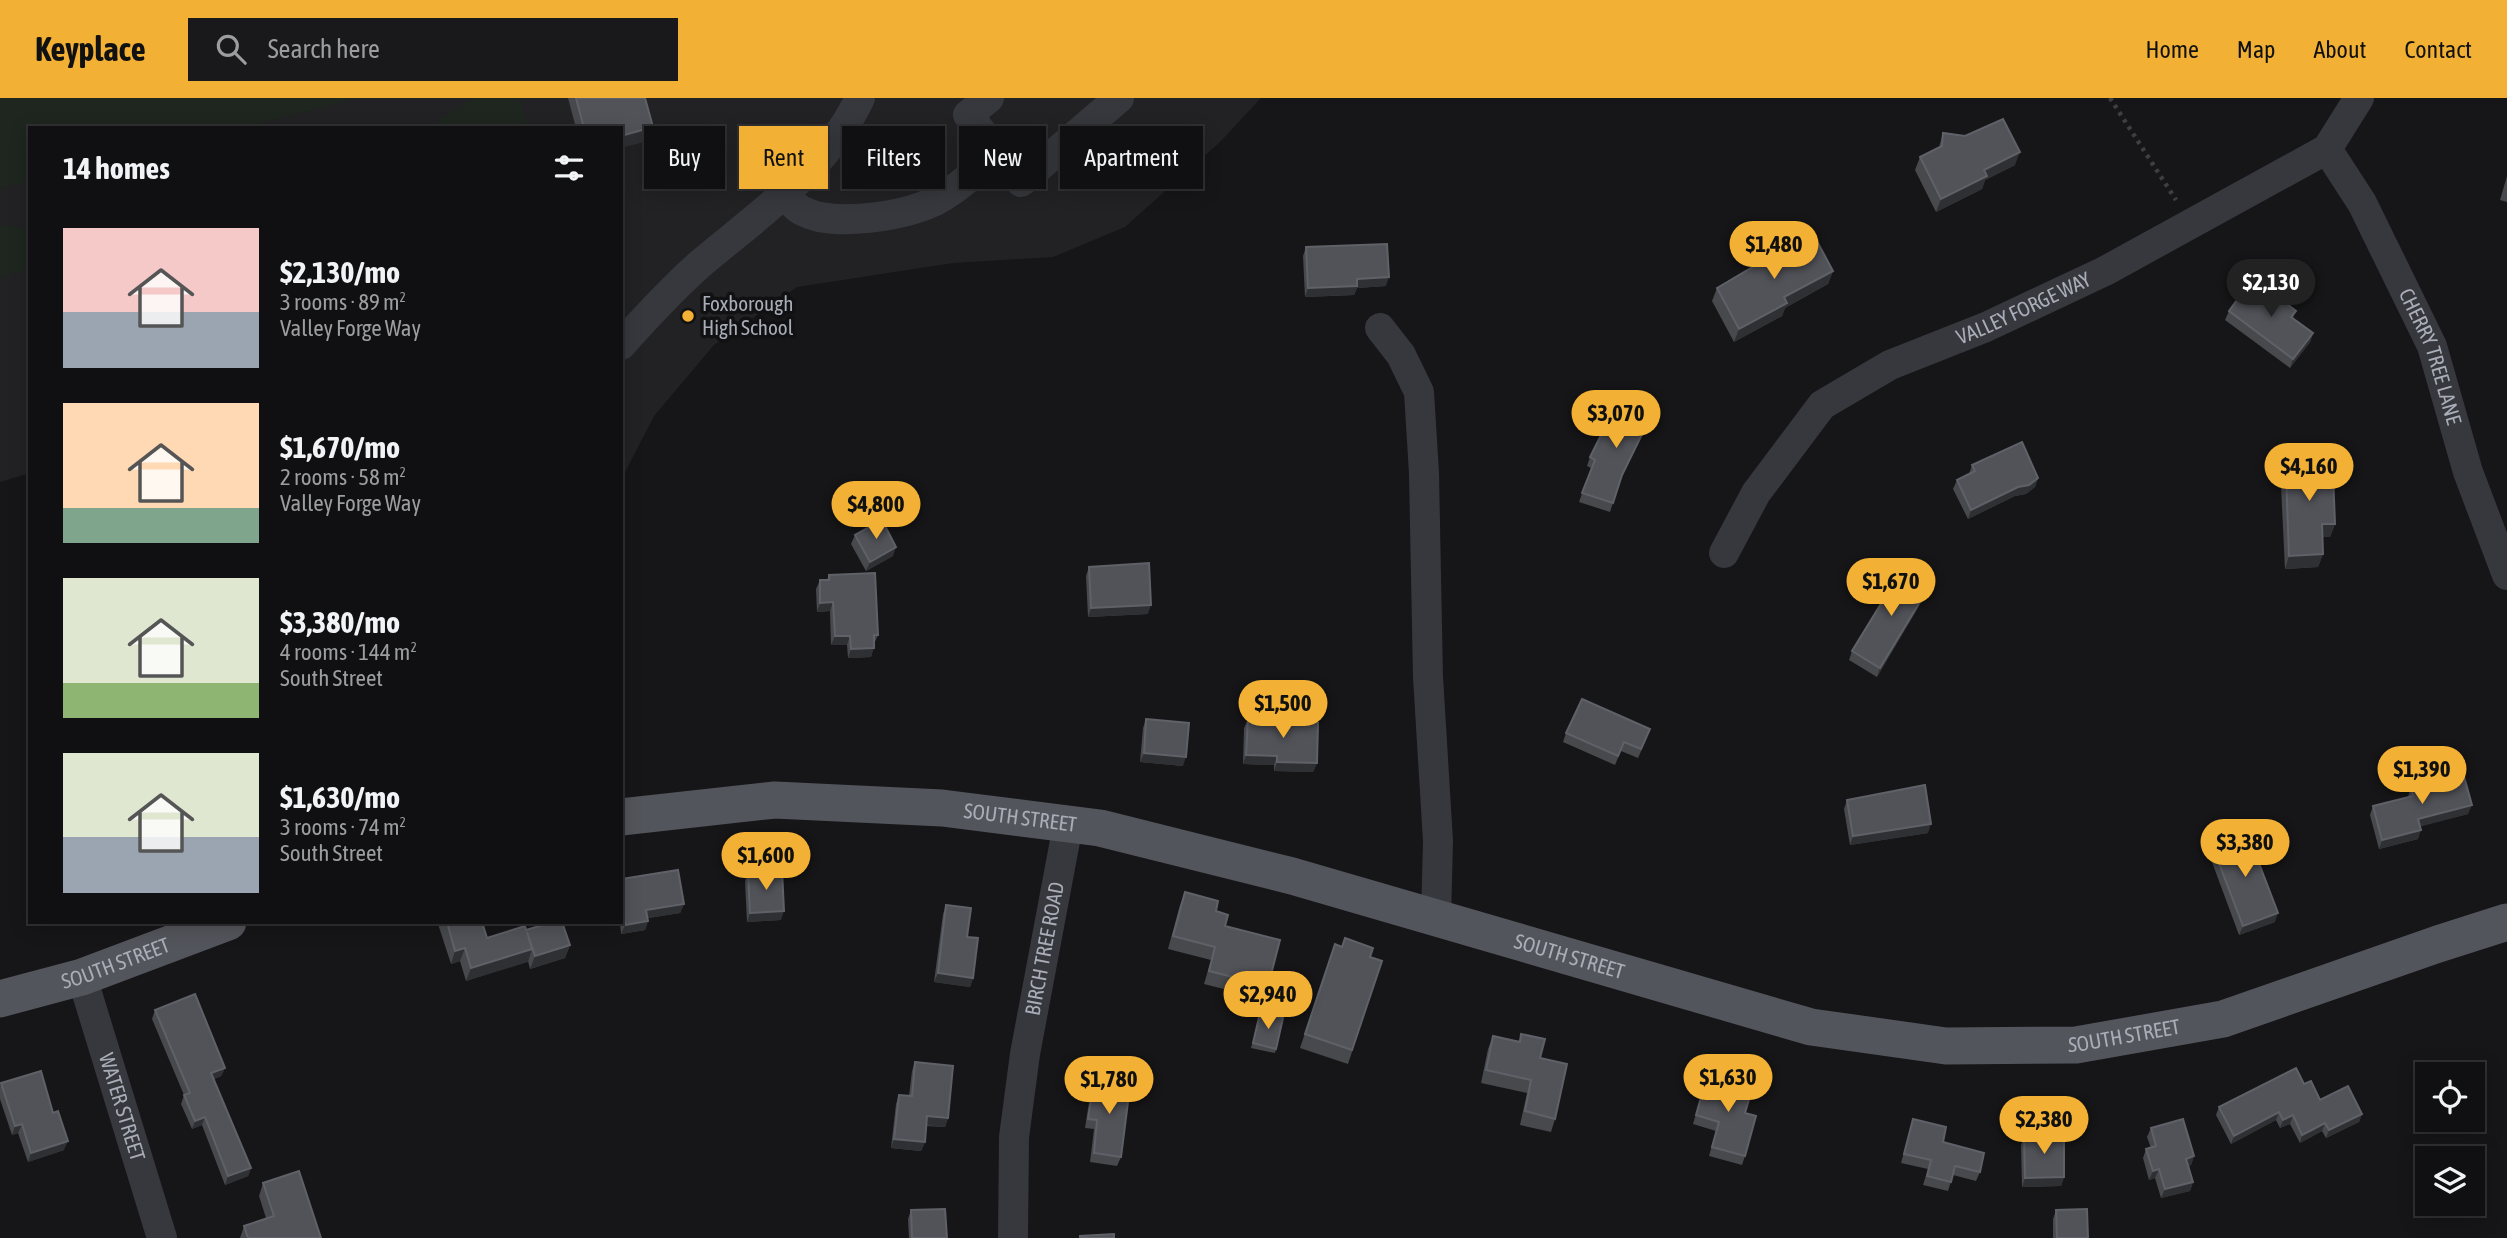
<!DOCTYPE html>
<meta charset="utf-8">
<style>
:root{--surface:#101012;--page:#19191b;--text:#f1f3f6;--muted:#9c9d9f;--line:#303032;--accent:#f2b134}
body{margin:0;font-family:"Asap Condensed",sans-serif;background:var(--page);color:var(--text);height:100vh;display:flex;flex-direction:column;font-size:26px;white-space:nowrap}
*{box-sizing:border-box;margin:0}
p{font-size:23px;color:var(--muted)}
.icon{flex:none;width:38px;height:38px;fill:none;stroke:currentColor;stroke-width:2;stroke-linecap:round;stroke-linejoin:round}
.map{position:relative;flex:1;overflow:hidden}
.details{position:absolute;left:28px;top:28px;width:595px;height:798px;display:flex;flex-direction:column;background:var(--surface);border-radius:0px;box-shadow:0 4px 18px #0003,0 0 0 2px var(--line)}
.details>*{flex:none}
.banner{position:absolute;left:644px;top:28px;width:665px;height:63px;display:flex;gap:14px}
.tools{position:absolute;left:2415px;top:964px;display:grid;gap:14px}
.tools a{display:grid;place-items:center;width:70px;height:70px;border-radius:0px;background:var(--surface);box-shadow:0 4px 18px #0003,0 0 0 2px var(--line);font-size:35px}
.price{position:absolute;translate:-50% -60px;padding:0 16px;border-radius:24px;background:var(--accent);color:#111;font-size:23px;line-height:46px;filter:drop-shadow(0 2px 4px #0008)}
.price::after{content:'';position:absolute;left:50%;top:42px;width:21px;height:16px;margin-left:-10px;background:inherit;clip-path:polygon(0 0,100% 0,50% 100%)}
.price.current{background:#222;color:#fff}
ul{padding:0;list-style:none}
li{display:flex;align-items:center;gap:21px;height:175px;padding:0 35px}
li span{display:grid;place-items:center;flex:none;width:196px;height:140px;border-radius:0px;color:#555}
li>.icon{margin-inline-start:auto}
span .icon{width:84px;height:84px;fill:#fffc;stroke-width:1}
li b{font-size:30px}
h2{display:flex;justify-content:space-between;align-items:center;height:84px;padding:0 35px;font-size:30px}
.pill{padding:0 24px;border-radius:0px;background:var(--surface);box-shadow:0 4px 18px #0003,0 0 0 2px var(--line);font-size:24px;line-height:63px}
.pill.current{background:var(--accent);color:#111}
header{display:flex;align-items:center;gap:42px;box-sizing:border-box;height:98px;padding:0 35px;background:var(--accent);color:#111}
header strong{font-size:33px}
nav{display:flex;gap:38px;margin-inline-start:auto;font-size:24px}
.search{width:490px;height:63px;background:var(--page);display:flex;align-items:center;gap:18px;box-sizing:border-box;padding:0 24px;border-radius:0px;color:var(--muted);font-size:26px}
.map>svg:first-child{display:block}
.built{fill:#222225}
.pitch{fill:#1e261f}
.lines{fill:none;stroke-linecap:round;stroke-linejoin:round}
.path{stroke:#3d3f44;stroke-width:4.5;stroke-dasharray:3.5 5;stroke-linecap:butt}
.minor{stroke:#37383d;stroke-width:30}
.major{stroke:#53555c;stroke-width:37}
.wall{fill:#47494d}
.shaded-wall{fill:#2f3033}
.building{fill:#525359;stroke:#5f6168;stroke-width:2}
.poi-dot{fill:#f2b134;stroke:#111113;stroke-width:2.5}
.labels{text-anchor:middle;stroke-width:7;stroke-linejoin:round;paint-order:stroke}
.poi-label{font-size:21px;fill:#a8adb8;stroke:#111113;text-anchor:start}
.street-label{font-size:21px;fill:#a8adb8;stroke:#111113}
</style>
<header>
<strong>Keyplace</strong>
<div class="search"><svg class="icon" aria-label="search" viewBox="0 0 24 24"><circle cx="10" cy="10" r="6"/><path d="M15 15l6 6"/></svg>Search here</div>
<nav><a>Home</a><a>Map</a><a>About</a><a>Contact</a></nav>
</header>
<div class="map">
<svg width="2507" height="1140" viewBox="0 0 2507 1140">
<rect width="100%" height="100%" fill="#161618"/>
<path class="built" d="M 0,0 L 1261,0 L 1220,44 L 1125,129 L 1053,159 L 953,165 L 797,189 L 714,247 L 654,318 L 621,382 L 621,30 L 30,30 L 30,375 L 0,384 Z"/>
<g class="pitch">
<path d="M 0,0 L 360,0 L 241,30 L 30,30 L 30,83 L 0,90 Z"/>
<path d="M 472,0 L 520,0 L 527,30 L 429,30 Z"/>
<path d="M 0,127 L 30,130 L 30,171 L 0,179 Z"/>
</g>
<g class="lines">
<path class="path" d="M 2110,0 L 2176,102"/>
<g class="minor">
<path d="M 989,0 L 968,17 L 1021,84 L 1119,0"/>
<path id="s1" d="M 2327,51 L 2362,105 L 2432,248 L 2468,374 L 2507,477"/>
<path d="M 785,96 C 791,103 796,111 805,114 C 835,129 903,118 933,104 C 957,92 977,72 998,55"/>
<path d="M 1380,230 L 1401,257 L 1419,294 L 1424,375 L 1428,579 L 1438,743 L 1436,820"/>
<path d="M 621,247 C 646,219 672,191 700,166 C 759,116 826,72 860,0"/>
<path id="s2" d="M 1724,455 L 1756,395 L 1822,307 L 1890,267 L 1986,229 L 2105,173 L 2327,51 L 2359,0"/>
<path id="s3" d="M 82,879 L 162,1140"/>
<path id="s4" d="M 1013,1140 L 1014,1039 L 1025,956 L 1068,727"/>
</g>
<g class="major">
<path id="s5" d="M 621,719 L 775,702 L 942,710 L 1100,730 L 1292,778 L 1811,929 L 1946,948 L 2076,947 L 2223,921 L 2438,846 L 2507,824"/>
<path id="s6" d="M 0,901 L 82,879 L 228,824"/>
</g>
</g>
<g class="wall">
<path d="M 568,0 L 645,0 L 648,43 L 621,30 L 576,30 Z"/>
<path d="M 1943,35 L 2015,67 L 1985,82 L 1982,91 L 1936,114 L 1915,72 L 1920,59 L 1939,49 Z"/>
<path d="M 2507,78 L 2507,104 L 2500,102 Z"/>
<path d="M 1306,149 L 1386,188 L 1357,190 L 1354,197 L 1305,199 L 1303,158 Z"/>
<path d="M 1833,173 L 1828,186 L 1785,210 L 1782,218 L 1734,244 L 1712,203 L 1717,190 Z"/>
<path d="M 2229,213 L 2296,213 L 2293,220 L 2313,235 L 2310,244 L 2290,270 L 2225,222 Z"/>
<path d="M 1653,314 L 1649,323 L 1620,383 L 1610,414 L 1579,404 L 1591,370 L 1587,368 L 1590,359 L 1617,317 Z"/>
<path d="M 2292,351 L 2323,375 L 2335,426 L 2330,439 L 2322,439 L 2323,456 L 2318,469 L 2285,471 L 2281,388 L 2286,375 L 2287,375 L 2287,364 Z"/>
<path d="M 1972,367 L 2038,380 L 2035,389 L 2026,396 L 2015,398 L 1968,421 L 1953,391 L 1957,382 L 1969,376 Z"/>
<path d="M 855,437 L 893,458 L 866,473 L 851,446 Z"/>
<path d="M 1089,469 L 1148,516 L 1088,519 L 1086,478 Z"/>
<path d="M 829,477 L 878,537 L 874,546 L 871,559 L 848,560 L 847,547 L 831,547 L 830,513 L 817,514 L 816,491 L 820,482 L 827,482 Z"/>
<path d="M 1930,487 L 1926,496 L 1877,579 L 1849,562 L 1852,553 Z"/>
<path d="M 1146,621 L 1183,668 L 1140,664 L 1143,630 Z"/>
<path d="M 1248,621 L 1317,665 L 1313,674 L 1274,673 L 1274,667 L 1243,666 L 1244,630 Z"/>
<path d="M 1566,635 L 1647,640 L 1638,660 L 1621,653 L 1615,667 L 1563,644 Z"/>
<path d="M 2411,689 L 2468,716 L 2420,728 L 2418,741 L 2379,751 L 2370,717 L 2373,708 L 2408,699 Z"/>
<path d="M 1847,702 L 1928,735 L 1850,747 L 1844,711 Z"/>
<path d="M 2212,747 L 2275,824 L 2239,837 L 2209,756 Z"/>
<path d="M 748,774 L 781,822 L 747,824 L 745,783 Z"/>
<path d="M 621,781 L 684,806 L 680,815 L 648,820 L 648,823 L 645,832 L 621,836 L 620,824 L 621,824 Z"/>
<path d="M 1185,794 L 1216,813 L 1268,888 L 1263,901 L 1204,886 L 1211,862 L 1168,851 L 1180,807 Z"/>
<path d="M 946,807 L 967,839 L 973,880 L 970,889 L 934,884 L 943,816 Z"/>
<path d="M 439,824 L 482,824 L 487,840 L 526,832 L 570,847 L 565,860 L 530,871 L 528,863 L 466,883 L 460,863 L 451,866 L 438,826 Z"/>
<path d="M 1335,846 L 1382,863 L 1348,966 L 1300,950 Z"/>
<path d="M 155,912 L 225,970 L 221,978 L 214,981 L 251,1070 L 248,1078 L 225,1087 L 202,1027 L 192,1031 L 181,1006 L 184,997 L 152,921 Z"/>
<path d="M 1260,915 L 1276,951 L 1275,955 L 1251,950 Z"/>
<path d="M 1521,936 L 1540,960 L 1555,1021 L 1551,1034 L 1520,1027 L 1527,995 L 1481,985 L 1488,951 L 1493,938 L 1519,943 Z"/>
<path d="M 915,964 L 948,1020 L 945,1029 L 926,1028 L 925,1044 L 921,1053 L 891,1050 L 896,1006 L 899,997 L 909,998 L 912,973 Z"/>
<path d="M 1707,978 L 1745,1015 L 1745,1058 L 1742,1067 L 1709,1058 L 1716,1033 L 1693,1026 Z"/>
<path d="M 1094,982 L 1121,1059 L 1117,1068 L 1090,1064 L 1094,1031 L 1085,1030 L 1091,991 Z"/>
<path d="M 1,985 L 53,1015 L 64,1052 L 28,1064 L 18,1035 L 12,1037 L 0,1001 L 0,989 Z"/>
<path d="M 2304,986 L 2320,1002 L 2362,1016 L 2359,1024 L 2326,1040 L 2322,1033 L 2300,1045 L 2290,1026 L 2280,1030 L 2276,1022 L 2231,1046 L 2216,1017 L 2219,1009 Z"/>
<path d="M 1913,1021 L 1980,1074 L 1976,1083 L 1953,1077 L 1948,1093 L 1923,1087 L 1928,1071 L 1901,1065 Z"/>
<path d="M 2151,1030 L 2194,1058 L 2191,1067 L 2189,1068 L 2193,1084 L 2190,1093 L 2161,1100 L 2155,1080 L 2149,1082 L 2143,1060 L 2146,1051 L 2151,1050 L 2147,1039 Z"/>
<path d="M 2024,1038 L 2064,1079 L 2061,1088 L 2022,1089 L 2021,1047 Z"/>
<path d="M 263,1085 L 321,1140 L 240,1140 L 244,1128 L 266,1120 L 259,1098 Z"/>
<path d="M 911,1112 L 947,1140 L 909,1140 L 908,1121 Z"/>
<path d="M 2056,1112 L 2088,1140 L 2053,1140 L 2053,1121 Z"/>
</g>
<g class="shaded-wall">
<path d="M 653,29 L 648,43 L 621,50 L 621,38 Z"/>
<path d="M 2020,54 L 2015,67 L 1985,82 L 1982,91 L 1936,114 L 1941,101 L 1984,72 Z"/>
<path d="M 1833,173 L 1828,186 L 1785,210 L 1782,218 L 1734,244 L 1739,231 L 1784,199 Z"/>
<path d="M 1389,179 L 1386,188 L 1357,190 L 1354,197 L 1305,199 L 1308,190 L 1357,181 Z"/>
<path d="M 2313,235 L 2310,244 L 2290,270 L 2293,261 Z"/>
<path d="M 2038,380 L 2035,389 L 2026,396 L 2015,398 L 1968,421 L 1971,412 L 2018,389 Z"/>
<path d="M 2322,426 L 2335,426 L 2330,439 L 2317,439 Z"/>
<path d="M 896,449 L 893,458 L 866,473 L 870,464 Z"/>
<path d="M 2323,456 L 2318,469 L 2285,471 L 2289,458 Z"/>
<path d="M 1930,487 L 1926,496 L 1877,579 L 1880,570 Z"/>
<path d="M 833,504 L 830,513 L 817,514 L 820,505 Z"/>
<path d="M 1151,507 L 1148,516 L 1088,519 L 1091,510 Z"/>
<path d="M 835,538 L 850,538 L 847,547 L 831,547 Z"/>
<path d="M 874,550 L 871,559 L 848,560 L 851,551 Z"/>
<path d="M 1144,655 L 1186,659 L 1183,668 L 1140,664 Z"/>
<path d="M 1246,657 L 1277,658 L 1274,667 L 1243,666 Z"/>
<path d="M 1277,664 L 1317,665 L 1313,674 L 1274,673 Z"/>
<path d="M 2472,707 L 2468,716 L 2415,730 L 2418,721 Z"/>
<path d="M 1931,726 L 1928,735 L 1850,747 L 1853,738 Z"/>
<path d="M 2421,732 L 2418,741 L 2379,751 L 2382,742 Z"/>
<path d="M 684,806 L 680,815 L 643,821 L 646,812 Z"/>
<path d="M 784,813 L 781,822 L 747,824 L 750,815 Z"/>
<path d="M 2278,815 L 2275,824 L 2239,837 L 2243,828 Z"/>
<path d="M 648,823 L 645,832 L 621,836 L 625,827 Z"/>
<path d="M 570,847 L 565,860 L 530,871 L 535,858 Z"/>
<path d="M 465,850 L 460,863 L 451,866 L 455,853 Z"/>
<path d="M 532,851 L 528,864 L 466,883 L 471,870 Z"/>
<path d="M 938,875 L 973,880 L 970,889 L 934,884 Z"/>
<path d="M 225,970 L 221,978 L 208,983 L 211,975 Z"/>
<path d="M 2279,1014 L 2276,1022 L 2231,1046 L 2234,1038 Z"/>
<path d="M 2362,1016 L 2359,1024 L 2326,1040 L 2329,1032 Z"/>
<path d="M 2293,1017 L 2290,1026 L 2280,1030 L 2283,1022 Z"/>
<path d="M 927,1018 L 948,1020 L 945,1029 L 924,1027 Z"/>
<path d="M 205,1019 L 202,1027 L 192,1031 L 195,1023 Z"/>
<path d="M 2325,1025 L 2322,1033 L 2300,1045 L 2302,1037 Z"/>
<path d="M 22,1026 L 18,1035 L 12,1037 L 15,1028 Z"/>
<path d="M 894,1041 L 925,1044 L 921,1053 L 891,1050 Z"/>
<path d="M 68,1043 L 64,1052 L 28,1064 L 31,1055 Z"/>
<path d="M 2194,1058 L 2191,1067 L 2183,1070 L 2186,1061 Z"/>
<path d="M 251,1070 L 248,1078 L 225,1087 L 228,1078 Z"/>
<path d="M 2159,1071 L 2155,1080 L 2149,1082 L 2153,1073 Z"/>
<path d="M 2064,1079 L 2061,1088 L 2022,1089 L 2025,1080 Z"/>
<path d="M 2193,1084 L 2190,1093 L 2161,1100 L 2165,1091 Z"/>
</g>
<g class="building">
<path d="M 576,0 L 645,0 L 653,29 L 621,38 L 621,30 L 584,30 Z"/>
<path d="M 2003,21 L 2020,54 L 1984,72 L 1987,78 L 1941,101 L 1920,59 L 1942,48 L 1943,35 L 1965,38 Z"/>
<path d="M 1812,134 L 1833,173 L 1784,199 L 1787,205 L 1739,231 L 1717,190 Z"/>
<path d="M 1387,146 L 1389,179 L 1357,181 L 1357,188 L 1308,190 L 1306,149 Z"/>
<path d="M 2253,180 L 2296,213 L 2291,219 L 2313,235 L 2293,261 L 2229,213 Z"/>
<path d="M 1625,301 L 1653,314 L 1622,377 L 1613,405 L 1582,395 L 1595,362 L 1590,359 L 1612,315 L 1617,317 Z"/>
<path d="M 2022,344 L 2038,380 L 2029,387 L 2018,389 L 1971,412 L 1957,382 L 1975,373 L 1972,367 Z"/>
<path d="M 2292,351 L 2321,351 L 2323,375 L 2333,376 L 2335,426 L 2322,426 L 2323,456 L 2289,458 L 2286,375 L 2293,374 Z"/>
<path d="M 882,422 L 896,449 L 870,464 L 855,437 Z"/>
<path d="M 1149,465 L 1151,507 L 1091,510 L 1089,469 Z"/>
<path d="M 1903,470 L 1930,487 L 1880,570 L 1852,553 Z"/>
<path d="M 875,475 L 878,537 L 874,537 L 874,550 L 851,551 L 850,538 L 835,538 L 833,504 L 820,505 L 820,482 L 829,482 L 829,477 Z"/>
<path d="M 1582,601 L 1650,631 L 1641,651 L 1624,644 L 1618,658 L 1566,635 Z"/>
<path d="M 1146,621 L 1189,625 L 1186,659 L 1144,655 Z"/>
<path d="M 1248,621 L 1318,625 L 1317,665 L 1277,664 L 1277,658 L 1246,657 Z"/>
<path d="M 2463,675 L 2472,707 L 2418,721 L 2421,732 L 2382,742 L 2373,708 L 2413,698 L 2411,689 Z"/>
<path d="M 1925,687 L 1931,726 L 1853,738 L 1847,702 Z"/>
<path d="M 2247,734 L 2278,815 L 2243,828 L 2212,747 Z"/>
<path d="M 678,772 L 684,806 L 646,812 L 648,823 L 625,827 L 621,805 L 621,781 Z"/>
<path d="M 782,772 L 784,813 L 750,815 L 748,774 Z"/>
<path d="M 1185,794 L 1218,803 L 1216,813 L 1228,817 L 1225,828 L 1280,842 L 1268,888 L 1209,873 L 1215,849 L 1173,838 Z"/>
<path d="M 946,807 L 971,810 L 967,839 L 978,840 L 973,880 L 938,875 Z"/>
<path d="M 447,824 L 482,824 L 487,840 L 525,828 L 526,832 L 553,824 L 562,824 L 570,847 L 535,858 L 527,834 L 532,851 L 471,870 L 465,850 L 455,853 Z"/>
<path d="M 1345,840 L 1373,850 L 1370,859 L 1382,863 L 1352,952 L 1305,936 L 1335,846 L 1342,849 Z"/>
<path d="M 195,896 L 225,970 L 211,975 L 251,1070 L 228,1078 L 205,1019 L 195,1023 L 184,997 L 190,995 L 155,912 Z"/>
<path d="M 1260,915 L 1283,920 L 1276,951 L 1253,945 Z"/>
<path d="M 1521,936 L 1545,941 L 1540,960 L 1567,966 L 1555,1021 L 1525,1013 L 1531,982 L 1486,972 L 1493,938 L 1520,944 Z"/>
<path d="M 915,964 L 953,968 L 948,1020 L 927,1018 L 925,1044 L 894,1041 L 899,997 L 912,998 Z"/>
<path d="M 2296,970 L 2304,986 L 2311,983 L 2320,1002 L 2348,988 L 2362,1016 L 2329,1032 L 2325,1025 L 2302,1037 L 2293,1017 L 2283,1022 L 2279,1014 L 2234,1038 L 2219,1009 Z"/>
<path d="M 41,973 L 53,1015 L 58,1013 L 68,1043 L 31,1055 L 22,1026 L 15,1028 L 1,985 Z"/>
<path d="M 1707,978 L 1752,991 L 1745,1015 L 1756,1018 L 1745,1058 L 1712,1049 L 1719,1024 L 1696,1017 Z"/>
<path d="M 1094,982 L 1130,988 L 1121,1059 L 1094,1055 L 1097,1022 L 1088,1021 Z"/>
<path d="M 1913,1021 L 1946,1029 L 1943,1044 L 1984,1055 L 1980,1074 L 1955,1068 L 1951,1084 L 1927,1078 L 1931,1062 L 1904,1056 Z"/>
<path d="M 2183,1021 L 2194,1058 L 2186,1061 L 2193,1084 L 2165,1091 L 2159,1071 L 2153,1073 L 2146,1051 L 2156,1048 L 2151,1030 Z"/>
<path d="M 2064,1037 L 2064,1079 L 2025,1080 L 2024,1038 Z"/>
<path d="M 299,1073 L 321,1140 L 248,1140 L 244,1128 L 274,1118 L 263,1085 Z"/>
<path d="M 945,1111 L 947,1140 L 912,1140 L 911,1112 Z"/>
<path d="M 2087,1111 L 2088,1140 L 2057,1140 L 2056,1112 Z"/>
<path d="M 1114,1136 L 1114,1140 L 1080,1140 L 1080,1138 Z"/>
</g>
<circle class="poi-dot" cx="688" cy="218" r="7"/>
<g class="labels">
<g class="poi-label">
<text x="702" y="213">Foxborough<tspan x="702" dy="24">High School</tspan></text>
</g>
<g class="street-label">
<text dy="7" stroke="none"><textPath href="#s2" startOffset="402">VALLEY FORGE WAY</textPath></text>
<text dy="7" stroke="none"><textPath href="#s1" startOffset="233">CHERRY TREE LANE</textPath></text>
<text dy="7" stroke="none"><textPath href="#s5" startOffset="401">SOUTH STREET</textPath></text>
<text dy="7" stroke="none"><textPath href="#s4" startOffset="292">BIRCH TREE ROAD</textPath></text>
<text dy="7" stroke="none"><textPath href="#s5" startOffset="968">SOUTH STREET</textPath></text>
<text dy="7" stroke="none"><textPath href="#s6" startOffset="121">SOUTH STREET</textPath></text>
<text dy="7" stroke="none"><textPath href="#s5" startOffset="1535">SOUTH STREET</textPath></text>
<text dy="7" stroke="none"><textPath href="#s3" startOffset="136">WATER STREET</textPath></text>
</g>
</g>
</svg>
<div class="tools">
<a><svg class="icon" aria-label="locate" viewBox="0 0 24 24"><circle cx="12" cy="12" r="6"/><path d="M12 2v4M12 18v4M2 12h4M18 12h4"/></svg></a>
<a><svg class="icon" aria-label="layers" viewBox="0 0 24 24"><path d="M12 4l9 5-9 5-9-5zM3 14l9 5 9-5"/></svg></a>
</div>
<b class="price" style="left:1774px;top:183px">$1,480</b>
<b class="price current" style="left:2271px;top:221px">$2,130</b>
<b class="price" style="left:1616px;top:352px">$3,070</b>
<b class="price" style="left:2309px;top:405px">$4,160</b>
<b class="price" style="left:876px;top:443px">$4,800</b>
<b class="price" style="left:1891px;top:520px">$1,670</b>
<b class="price" style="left:1283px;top:642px">$1,500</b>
<b class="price" style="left:2422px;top:708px">$1,390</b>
<b class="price" style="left:2245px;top:781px">$3,380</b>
<b class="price" style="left:766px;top:794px">$1,600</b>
<b class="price" style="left:1268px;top:933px">$2,940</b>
<b class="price" style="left:1728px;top:1016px">$1,630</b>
<b class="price" style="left:1109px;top:1018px">$1,780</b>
<b class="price" style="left:2044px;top:1058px">$2,380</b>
<div class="banner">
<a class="pill">Buy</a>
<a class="pill current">Rent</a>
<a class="pill">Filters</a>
<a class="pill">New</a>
<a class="pill">Apartment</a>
</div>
<section class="details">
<h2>14 homes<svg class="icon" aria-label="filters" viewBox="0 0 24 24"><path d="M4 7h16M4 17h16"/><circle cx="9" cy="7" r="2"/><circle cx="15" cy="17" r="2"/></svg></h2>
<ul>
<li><span style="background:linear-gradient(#f6c9c9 60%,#9aa5b1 0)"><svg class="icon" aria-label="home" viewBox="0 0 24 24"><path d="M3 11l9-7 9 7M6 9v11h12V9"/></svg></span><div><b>$2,130/mo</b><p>3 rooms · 89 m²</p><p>Valley Forge Way</p></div></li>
<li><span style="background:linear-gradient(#ffd9b3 75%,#7fa58c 0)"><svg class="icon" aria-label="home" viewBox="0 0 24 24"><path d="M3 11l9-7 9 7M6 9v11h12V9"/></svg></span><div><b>$1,670/mo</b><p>2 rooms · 58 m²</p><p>Valley Forge Way</p></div></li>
<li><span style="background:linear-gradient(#dfe7d0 75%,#8fb573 0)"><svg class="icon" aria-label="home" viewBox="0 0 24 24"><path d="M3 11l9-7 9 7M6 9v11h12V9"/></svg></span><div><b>$3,380/mo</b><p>4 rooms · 144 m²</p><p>South Street</p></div></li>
<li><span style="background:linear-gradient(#dfe7d0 60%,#9aa5b1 0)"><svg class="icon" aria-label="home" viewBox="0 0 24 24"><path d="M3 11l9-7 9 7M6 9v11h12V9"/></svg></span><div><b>$1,630/mo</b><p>3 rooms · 74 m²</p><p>South Street</p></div></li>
</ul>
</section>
</div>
